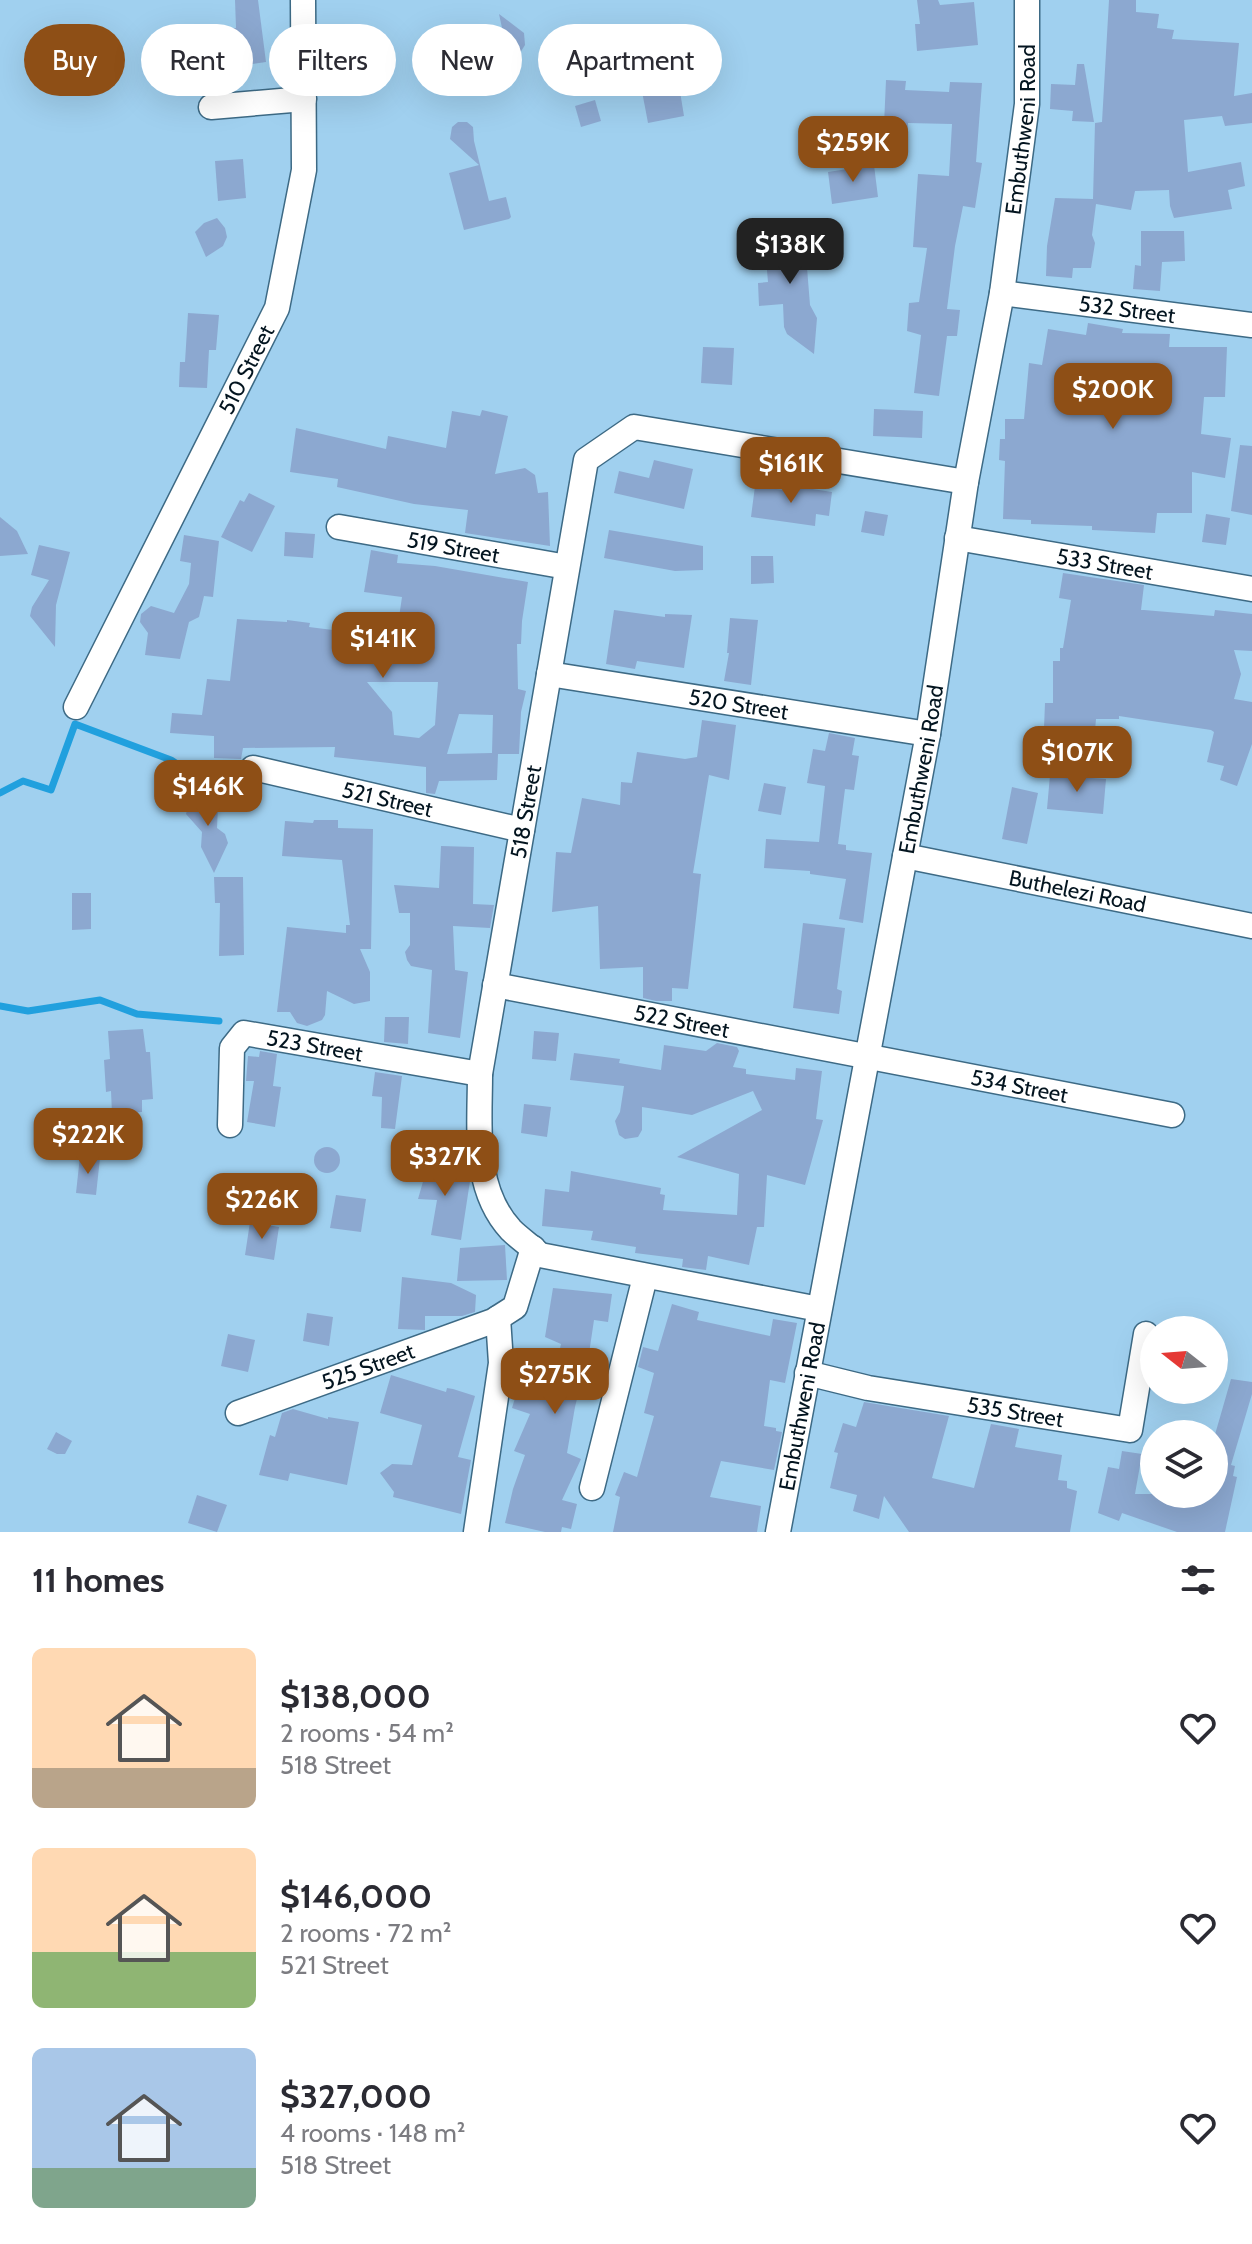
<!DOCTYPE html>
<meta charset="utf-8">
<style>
:root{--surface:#fff;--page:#f2f2f3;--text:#2b2b33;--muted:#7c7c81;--accent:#8e4f16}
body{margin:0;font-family:Cabin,sans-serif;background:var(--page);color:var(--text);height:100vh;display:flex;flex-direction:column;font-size:30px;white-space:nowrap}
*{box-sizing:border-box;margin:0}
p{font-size:26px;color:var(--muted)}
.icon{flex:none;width:44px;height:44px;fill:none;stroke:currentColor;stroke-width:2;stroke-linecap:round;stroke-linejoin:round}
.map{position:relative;height:1532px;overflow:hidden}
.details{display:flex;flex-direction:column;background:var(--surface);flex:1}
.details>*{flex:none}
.top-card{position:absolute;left:24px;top:24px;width:800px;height:72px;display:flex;gap:16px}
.needle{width:52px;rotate:287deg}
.controls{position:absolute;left:1140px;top:1316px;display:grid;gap:16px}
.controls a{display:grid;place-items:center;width:88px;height:88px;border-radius:50%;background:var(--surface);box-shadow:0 8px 32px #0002;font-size:40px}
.price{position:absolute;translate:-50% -68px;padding:0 18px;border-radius:16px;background:var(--accent);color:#fff;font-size:26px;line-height:52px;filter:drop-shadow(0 2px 4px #0008)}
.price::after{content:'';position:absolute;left:50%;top:48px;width:24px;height:18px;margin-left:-12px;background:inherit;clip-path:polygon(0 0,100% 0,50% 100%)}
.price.active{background:#222;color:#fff}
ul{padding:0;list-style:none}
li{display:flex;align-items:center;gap:24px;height:200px;padding:0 32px}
li span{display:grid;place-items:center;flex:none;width:224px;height:160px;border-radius:12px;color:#555}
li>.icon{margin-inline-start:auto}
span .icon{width:96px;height:96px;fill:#fffc;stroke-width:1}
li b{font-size:34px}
h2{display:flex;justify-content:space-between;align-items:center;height:96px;padding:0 32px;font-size:34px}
.chip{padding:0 28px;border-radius:36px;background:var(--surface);box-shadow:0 8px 32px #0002;font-size:28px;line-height:72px}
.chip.active{background:var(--accent);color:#fff}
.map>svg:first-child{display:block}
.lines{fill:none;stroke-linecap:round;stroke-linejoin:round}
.stream{stroke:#21a0de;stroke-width:7}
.building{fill:#8ca8d0;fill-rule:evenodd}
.street-casing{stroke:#3d6a85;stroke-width:27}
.street{stroke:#fff;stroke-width:24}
.labels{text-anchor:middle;stroke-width:7;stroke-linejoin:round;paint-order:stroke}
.street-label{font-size:22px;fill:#03141f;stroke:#adddfc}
</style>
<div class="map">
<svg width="1252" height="1532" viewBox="0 0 1252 1532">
<rect width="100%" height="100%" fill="#a0d0ef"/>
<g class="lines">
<g class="stream">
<path d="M 0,793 L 23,781 L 51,790 L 75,724 L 171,760 L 197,777 L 225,779 L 233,786 L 252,790"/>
<path d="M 0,1006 L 28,1011 L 100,1000 L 137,1014 L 219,1021"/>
</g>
</g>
<g class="building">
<path d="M 235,0 L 258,0 L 266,62 L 231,67 L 227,57 L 200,60 L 197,32 L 236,28 Z"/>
<path d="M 917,0 L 938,0 L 940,5 L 974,2 L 978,45 L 917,51 L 915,24 L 920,24 Z"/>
<path d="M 1109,0 L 1136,0 L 1136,12 L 1159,14 L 1157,28 L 1174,30 L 1172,39 L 1239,43 L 1234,96 L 1252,93 L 1252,123 L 1225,126 L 1222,116 L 1184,120 L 1188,172 L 1241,162 L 1245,186 L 1228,190 L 1232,209 L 1174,218 L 1170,206 L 1169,190 L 1135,191 L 1131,210 L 1096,204 L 1092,235 L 1095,243 L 1091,268 L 1073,268 L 1072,278 L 1046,276 L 1047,246 L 1055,198 L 1093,199 L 1095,123 L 1102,122 Z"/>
<path d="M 499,14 L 524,33 L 525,45 L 520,53 L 510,55 L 487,40 L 504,37 Z"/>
<path d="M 1077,64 L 1084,64 L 1094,122 L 1072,121 L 1073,111 L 1050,109 L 1051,84 L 1075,85 Z"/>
<path d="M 678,79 L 684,116 L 648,123 L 641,86 Z"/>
<path d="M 886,80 L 906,81 L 905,90 L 949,92 L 950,82 L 982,83 L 976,162 L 982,163 L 975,208 L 963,206 L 955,246 L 947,309 L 960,310 L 957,336 L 947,336 L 939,396 L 914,393 L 921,335 L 907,331 L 909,303 L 919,302 L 927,248 L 913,247 L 918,174 L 949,176 L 952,124 L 908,123 L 907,151 L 880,150 L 881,125 L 884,125 Z"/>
<path d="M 595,100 L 601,121 L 581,127 L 575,106 Z"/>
<path d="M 458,122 L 467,122 L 473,127 L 474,141 L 489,201 L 506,197 L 511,217 L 509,219 L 464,230 L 449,173 L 479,165 L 450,139 L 452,127 Z"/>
<path d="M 243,159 L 246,198 L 218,201 L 215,161 Z"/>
<path d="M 874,165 L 878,197 L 832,204 L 828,172 Z"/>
<path d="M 217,218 L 225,228 L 227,237 L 223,246 L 206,257 L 195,232 L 204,223 Z"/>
<path d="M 804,230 L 810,305 L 817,318 L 814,354 L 787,334 L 784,327 L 783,304 L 759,306 L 758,283 L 768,282 L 765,247 L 774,246 L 773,232 Z"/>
<path d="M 1141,231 L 1184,231 L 1185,261 L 1162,262 L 1160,291 L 1133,289 L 1135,265 L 1141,266 Z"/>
<path d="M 188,313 L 219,315 L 216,350 L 209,350 L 207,388 L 179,387 L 180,362 L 185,362 Z"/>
<path d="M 1088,323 L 1123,329 L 1122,333 L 1170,334 L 1169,347 L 1227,347 L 1225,397 L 1204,397 L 1201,434 L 1231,438 L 1225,478 L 1192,472 L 1192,513 L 1157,513 L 1155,533 L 1092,530 L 1092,526 L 1031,524 L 1031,520 L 1003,519 L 1005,461 L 999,460 L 1000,439 L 1005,439 L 1005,419 L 1024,419 L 1029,363 L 1042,365 L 1048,329 L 1086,335 Z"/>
<path d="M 703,347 L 734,348 L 732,385 L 701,383 Z"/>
<path d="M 874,409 L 923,411 L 922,438 L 873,436 Z"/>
<path d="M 482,410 L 508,416 L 495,474 L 525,468 L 535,475 L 538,493 L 548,492 L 550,546 L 465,533 L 468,510 L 414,504 L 337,487 L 338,479 L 290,472 L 296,428 L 386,449 L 388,436 L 446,448 L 452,411 L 480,416 Z"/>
<path d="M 1240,445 L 1252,446 L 1252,515 L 1231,511 Z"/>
<path d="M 654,460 L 693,469 L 684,509 L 614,493 L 619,471 L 649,478 Z"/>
<path d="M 755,486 L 798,492 L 799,487 L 832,492 L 829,516 L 816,514 L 815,526 L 751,517 Z"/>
<path d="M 249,493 L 275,506 L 252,552 L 221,537 L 240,500 L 244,502 Z"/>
<path d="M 865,511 L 888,515 L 884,536 L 861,532 Z"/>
<path d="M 1206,514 L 1230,518 L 1226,545 L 1202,542 Z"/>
<path d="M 0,517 L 17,531 L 28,554 L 0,556 Z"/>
<path d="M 609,530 L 703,546 L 703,570 L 675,571 L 604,558 Z"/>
<path d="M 285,532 L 315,534 L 313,558 L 284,556 Z"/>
<path d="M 184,535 L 219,541 L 213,597 L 204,596 L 199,617 L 189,622 L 180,659 L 145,655 L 148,633 L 140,622 L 141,614 L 151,606 L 174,613 L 189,584 L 191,563 L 180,561 Z"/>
<path d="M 39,545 L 70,552 L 56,605 L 55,647 L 30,616 L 32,607 L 49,580 L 31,575 Z"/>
<path d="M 371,550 L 398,555 L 397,563 L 435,566 L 528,582 L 522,621 L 521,644 L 517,644 L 518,689 L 526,691 L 521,712 L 519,754 L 498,754 L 497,780 L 439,781 L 435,794 L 426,793 L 426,767 L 334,757 L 335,747 L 243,748 L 241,759 L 214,758 L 214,736 L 170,733 L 172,713 L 202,715 L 207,679 L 230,681 L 237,619 L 287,622 L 287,620 L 310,623 L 309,627 L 396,638 L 402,597 L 364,592 ZM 367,682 L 438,682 L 435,725 L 419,738 L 394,735 L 392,712 ZM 459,714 L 493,715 L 492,753 L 447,754 Z"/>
<path d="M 751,556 L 773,556 L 774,583 L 751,584 Z"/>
<path d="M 1063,573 L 1144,585 L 1141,610 L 1144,610 L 1214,616 L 1215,610 L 1252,614 L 1252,651 L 1234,650 L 1241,674 L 1234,699 L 1252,702 L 1252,744 L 1237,786 L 1220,780 L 1224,766 L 1207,762 L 1214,732 L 1211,730 L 1119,716 L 1119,719 L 1096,719 L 1095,730 L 1044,728 L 1045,703 L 1053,703 L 1053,661 L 1060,661 L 1060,648 L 1063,648 L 1071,600 L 1059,598 Z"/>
<path d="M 614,610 L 665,617 L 665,614 L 692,615 L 684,668 L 637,661 L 635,669 L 606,664 Z"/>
<path d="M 730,618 L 758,620 L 751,685 L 724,681 L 729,653 L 727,653 Z"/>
<path d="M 702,720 L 736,725 L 729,780 L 709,775 L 693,873 L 701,874 L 688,989 L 672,988 L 672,1001 L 656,1001 L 643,998 L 643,967 L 600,969 L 598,906 L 552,912 L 556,852 L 571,853 L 582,798 L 620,805 L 621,782 L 632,783 L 637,752 L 685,759 L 697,757 Z"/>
<path d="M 829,733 L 855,738 L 852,755 L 859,756 L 854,790 L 845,789 L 838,844 L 846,845 L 846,850 L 872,853 L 863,923 L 839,919 L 846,879 L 810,874 L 810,871 L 764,868 L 766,839 L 819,842 L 825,786 L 807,783 L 813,749 L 825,751 Z"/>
<path d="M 1050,775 L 1106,779 L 1103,814 L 1047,809 Z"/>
<path d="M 764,783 L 786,787 L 781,815 L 758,811 Z"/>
<path d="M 1012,787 L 1038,793 L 1027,844 L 1002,839 Z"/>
<path d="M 203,794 L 215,801 L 218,807 L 217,828 L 225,834 L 228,843 L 214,873 L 201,847 L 202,832 L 186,814 L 190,800 Z"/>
<path d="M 314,820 L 338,820 L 338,828 L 373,829 L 371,949 L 360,949 L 370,972 L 370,1001 L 354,1004 L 327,991 L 325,1015 L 322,1020 L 307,1026 L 297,1023 L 290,1012 L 277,1012 L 287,927 L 346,933 L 346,925 L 350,925 L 342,860 L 282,856 L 285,821 L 313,823 Z"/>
<path d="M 441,846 L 474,847 L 473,904 L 494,905 L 490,928 L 453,926 L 455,970 L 468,972 L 460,1038 L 428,1033 L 432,970 L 411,966 L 407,960 L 405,952 L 410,945 L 410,913 L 399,913 L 394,885 L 439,888 Z"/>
<path d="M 214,877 L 243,877 L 244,955 L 219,956 L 220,903 L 215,903 Z"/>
<path d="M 72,893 L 91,893 L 91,929 L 72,930 Z"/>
<path d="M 803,923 L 845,928 L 837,989 L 842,991 L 839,1014 L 793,1008 Z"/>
<path d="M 385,1017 L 409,1017 L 408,1044 L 384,1042 Z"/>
<path d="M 143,1029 L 146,1052 L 150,1052 L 153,1099 L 142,1100 L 142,1112 L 112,1114 L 111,1091 L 106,1092 L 104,1060 L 110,1059 L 108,1031 Z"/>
<path d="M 534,1031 L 559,1033 L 556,1061 L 532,1059 Z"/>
<path d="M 717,1043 L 737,1047 L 739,1051 L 733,1067 L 746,1069 L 746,1074 L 795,1080 L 796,1068 L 822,1071 L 816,1119 L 823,1120 L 805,1185 L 767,1175 L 764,1227 L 757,1227 L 749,1265 L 708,1256 L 706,1270 L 682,1267 L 683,1259 L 635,1253 L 636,1247 L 591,1240 L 593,1231 L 542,1226 L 545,1189 L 569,1192 L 571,1171 L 661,1188 L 660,1194 L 665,1195 L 663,1210 L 737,1215 L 739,1174 L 677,1157 L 762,1110 L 753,1091 L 692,1115 L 642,1107 L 642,1130 L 638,1137 L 625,1139 L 619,1135 L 615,1121 L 620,1112 L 624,1086 L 570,1080 L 574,1053 L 620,1059 L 619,1063 L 661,1070 L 664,1045 L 706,1051 Z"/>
<path d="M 260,1051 L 277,1054 L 273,1086 L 281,1087 L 275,1127 L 247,1122 L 254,1081 L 246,1081 L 248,1056 L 259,1057 Z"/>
<path d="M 375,1072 L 402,1076 L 395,1129 L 381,1128 L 382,1097 L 372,1096 Z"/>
<path d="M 524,1104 L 551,1107 L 547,1137 L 521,1133 Z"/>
<circle cx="327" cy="1160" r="13"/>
<path d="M 431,1154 L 453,1161 L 448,1178 L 470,1181 L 461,1240 L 431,1235 L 437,1200 L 418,1199 Z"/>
<path d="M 80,1156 L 100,1158 L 96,1195 L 76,1193 Z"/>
<path d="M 336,1195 L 366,1199 L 361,1232 L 330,1228 Z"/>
<path d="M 250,1222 L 279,1227 L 274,1260 L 245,1255 Z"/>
<path d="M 505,1245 L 507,1280 L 457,1281 L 460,1248 Z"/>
<path d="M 402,1277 L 451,1283 L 476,1295 L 475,1312 L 462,1316 L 425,1316 L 425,1330 L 398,1329 Z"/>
<path d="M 553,1288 L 612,1294 L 608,1322 L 594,1320 L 587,1367 L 585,1366 L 575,1407 L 567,1453 L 581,1459 L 562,1500 L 577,1504 L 571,1529 L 562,1527 L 561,1532 L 545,1532 L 505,1523 L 513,1489 L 525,1455 L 514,1451 L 530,1414 L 512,1408 L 519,1385 L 550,1395 L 561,1344 L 545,1337 Z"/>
<path d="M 672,1304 L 699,1312 L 697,1320 L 770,1336 L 773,1319 L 797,1323 L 785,1383 L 770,1380 L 764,1426 L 776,1428 L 776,1431 L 782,1432 L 774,1470 L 721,1461 L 710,1497 L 761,1506 L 757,1532 L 613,1532 L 620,1497 L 615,1495 L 624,1472 L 637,1477 L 654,1416 L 644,1413 L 654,1373 L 638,1367 L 643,1347 L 658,1351 Z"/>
<path d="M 307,1313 L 333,1317 L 329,1346 L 303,1341 Z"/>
<path d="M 228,1334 L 255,1340 L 248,1372 L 221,1366 Z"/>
<path d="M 391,1375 L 446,1392 L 447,1388 L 453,1389 L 475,1396 L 458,1457 L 471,1460 L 461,1514 L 393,1497 L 394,1492 L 380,1473 L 392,1464 L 412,1465 L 422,1425 L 380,1413 Z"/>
<path d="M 1231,1379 L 1252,1382 L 1252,1394 L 1231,1465 L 1235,1466 L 1233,1476 L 1237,1477 L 1225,1532 L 1177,1532 L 1122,1513 L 1119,1521 L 1098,1513 L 1108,1467 L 1119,1469 L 1122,1451 L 1142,1454 L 1135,1494 L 1214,1494 L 1214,1438 Z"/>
<path d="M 864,1402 L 949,1416 L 932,1478 L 974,1488 L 991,1424 L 1019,1429 L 1015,1447 L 1062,1455 L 1058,1480 L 1067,1481 L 1067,1488 L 1077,1491 L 1070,1532 L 909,1532 L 884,1496 L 879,1519 L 853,1511 L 857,1495 L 830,1488 L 838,1453 L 834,1452 L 843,1423 L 856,1427 Z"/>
<path d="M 293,1409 L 328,1419 L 328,1417 L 359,1422 L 347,1485 L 290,1473 L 288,1481 L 259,1475 L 270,1435 L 275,1437 L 282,1413 Z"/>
<path d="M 56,1432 L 72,1441 L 65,1454 L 57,1454 L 47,1449 Z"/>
<path d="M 197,1495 L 227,1505 L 217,1532 L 188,1523 Z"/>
</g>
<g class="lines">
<defs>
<g id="street">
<path d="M 211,107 L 304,99"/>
<path id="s1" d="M 1002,293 L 1252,325"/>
<path id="s2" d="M 339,527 L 567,567"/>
<path id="s3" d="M 957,538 L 1252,589"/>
<path id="s4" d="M 549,674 L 928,734"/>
<path id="s5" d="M 76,707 L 277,308 L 304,170 L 303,0"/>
<path id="s6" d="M 253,768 L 522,830"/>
<path id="s7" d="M 905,856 L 1252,926"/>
<path id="s8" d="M 495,985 L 1172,1115"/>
<path id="s9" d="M 230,1125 L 232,1048 L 244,1033 L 480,1074"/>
<path id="s10" d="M 819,1309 L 540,1255 C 531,1246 520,1239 511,1230 C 472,1188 480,1127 480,1074 L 586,460 L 634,427 L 966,482"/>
<path id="s11" d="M 807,1373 L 868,1388 L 1130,1430 L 1146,1334"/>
<path id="s12" d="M 238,1413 L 493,1321 L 515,1307 L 533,1248"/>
<path d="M 592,1488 L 645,1277"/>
<path d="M 476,1532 L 501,1363 L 498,1318"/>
<path id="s13" d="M 778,1532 L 928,734 L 966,482 L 1002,293 L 1027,104 L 1027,0"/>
</g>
</defs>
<use href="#street" class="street-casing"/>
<use href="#street" class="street"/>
</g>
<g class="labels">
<g class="street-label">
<text dy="8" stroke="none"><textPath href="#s13" startOffset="1424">Embuthweni Road</textPath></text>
<text dy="8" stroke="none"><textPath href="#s1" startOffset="126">532 Street</textPath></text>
<text dy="8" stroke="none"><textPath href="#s5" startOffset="378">510 Street</textPath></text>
<text dy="8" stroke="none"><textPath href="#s2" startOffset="116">519 Street</textPath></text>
<text dy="8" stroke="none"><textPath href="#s3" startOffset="150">533 Street</textPath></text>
<text dy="8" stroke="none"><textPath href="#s4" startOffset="192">520 Street</textPath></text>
<text dy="8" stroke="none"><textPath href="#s13" startOffset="776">Embuthweni Road</textPath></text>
<text dy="8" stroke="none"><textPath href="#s6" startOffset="138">521 Street</textPath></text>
<text dy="8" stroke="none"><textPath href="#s10" startOffset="752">518 Street</textPath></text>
<text dy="8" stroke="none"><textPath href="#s7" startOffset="176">Buthelezi Road</textPath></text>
<text dy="8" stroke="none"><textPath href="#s8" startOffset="190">522 Street</textPath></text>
<text dy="8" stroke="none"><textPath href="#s9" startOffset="168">523 Street</textPath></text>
<text dy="8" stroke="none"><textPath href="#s8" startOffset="534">534 Street</textPath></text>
<text dy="8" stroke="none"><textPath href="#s12" startOffset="138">525 Street</textPath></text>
<text dy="8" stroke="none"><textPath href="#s13" startOffset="128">Embuthweni Road</textPath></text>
<text dy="8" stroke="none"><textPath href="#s11" startOffset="212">535 Street</textPath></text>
</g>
</g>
</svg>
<div class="controls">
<a><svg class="needle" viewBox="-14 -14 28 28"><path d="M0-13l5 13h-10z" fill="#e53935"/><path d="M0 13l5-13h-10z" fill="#7c7c81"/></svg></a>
<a><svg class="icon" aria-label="layers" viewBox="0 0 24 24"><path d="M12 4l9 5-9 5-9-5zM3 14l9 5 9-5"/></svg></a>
</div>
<b class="price" style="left:853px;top:184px">$259K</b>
<b class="price active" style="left:790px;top:286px">$138K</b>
<b class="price" style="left:1113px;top:431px">$200K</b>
<b class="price" style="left:791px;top:505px">$161K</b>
<b class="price" style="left:383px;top:680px">$141K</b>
<b class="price" style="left:1077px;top:794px">$107K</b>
<b class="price" style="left:208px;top:828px">$146K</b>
<b class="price" style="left:88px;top:1176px">$222K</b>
<b class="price" style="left:445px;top:1198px">$327K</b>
<b class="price" style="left:262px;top:1241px">$226K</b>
<b class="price" style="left:555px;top:1416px">$275K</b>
<div class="top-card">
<a class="chip active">Buy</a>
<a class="chip">Rent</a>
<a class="chip">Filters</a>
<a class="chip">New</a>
<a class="chip">Apartment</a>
</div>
</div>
<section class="details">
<h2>11 homes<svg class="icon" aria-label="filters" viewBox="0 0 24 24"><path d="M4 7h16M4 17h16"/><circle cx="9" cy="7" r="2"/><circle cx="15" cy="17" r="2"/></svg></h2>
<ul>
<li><span style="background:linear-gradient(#ffd9b3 75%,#b9a48a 0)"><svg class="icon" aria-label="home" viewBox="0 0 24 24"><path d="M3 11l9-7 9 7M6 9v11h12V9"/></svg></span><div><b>$138,000</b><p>2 rooms · 54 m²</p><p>518 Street</p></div><svg class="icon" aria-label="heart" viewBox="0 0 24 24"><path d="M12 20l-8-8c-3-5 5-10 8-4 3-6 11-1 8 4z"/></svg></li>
<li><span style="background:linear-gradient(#ffd9b3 65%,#8fb573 0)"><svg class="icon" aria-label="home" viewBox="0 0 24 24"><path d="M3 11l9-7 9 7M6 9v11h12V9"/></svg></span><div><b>$146,000</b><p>2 rooms · 72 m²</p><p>521 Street</p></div><svg class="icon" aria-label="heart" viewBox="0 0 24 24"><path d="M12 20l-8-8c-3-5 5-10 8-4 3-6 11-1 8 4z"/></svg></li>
<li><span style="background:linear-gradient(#a9c7e8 75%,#7fa58c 0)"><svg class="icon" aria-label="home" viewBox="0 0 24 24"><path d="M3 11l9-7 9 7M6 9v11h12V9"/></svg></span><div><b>$327,000</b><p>4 rooms · 148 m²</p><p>518 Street</p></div><svg class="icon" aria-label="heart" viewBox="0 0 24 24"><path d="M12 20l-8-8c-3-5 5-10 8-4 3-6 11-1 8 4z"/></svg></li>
</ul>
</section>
